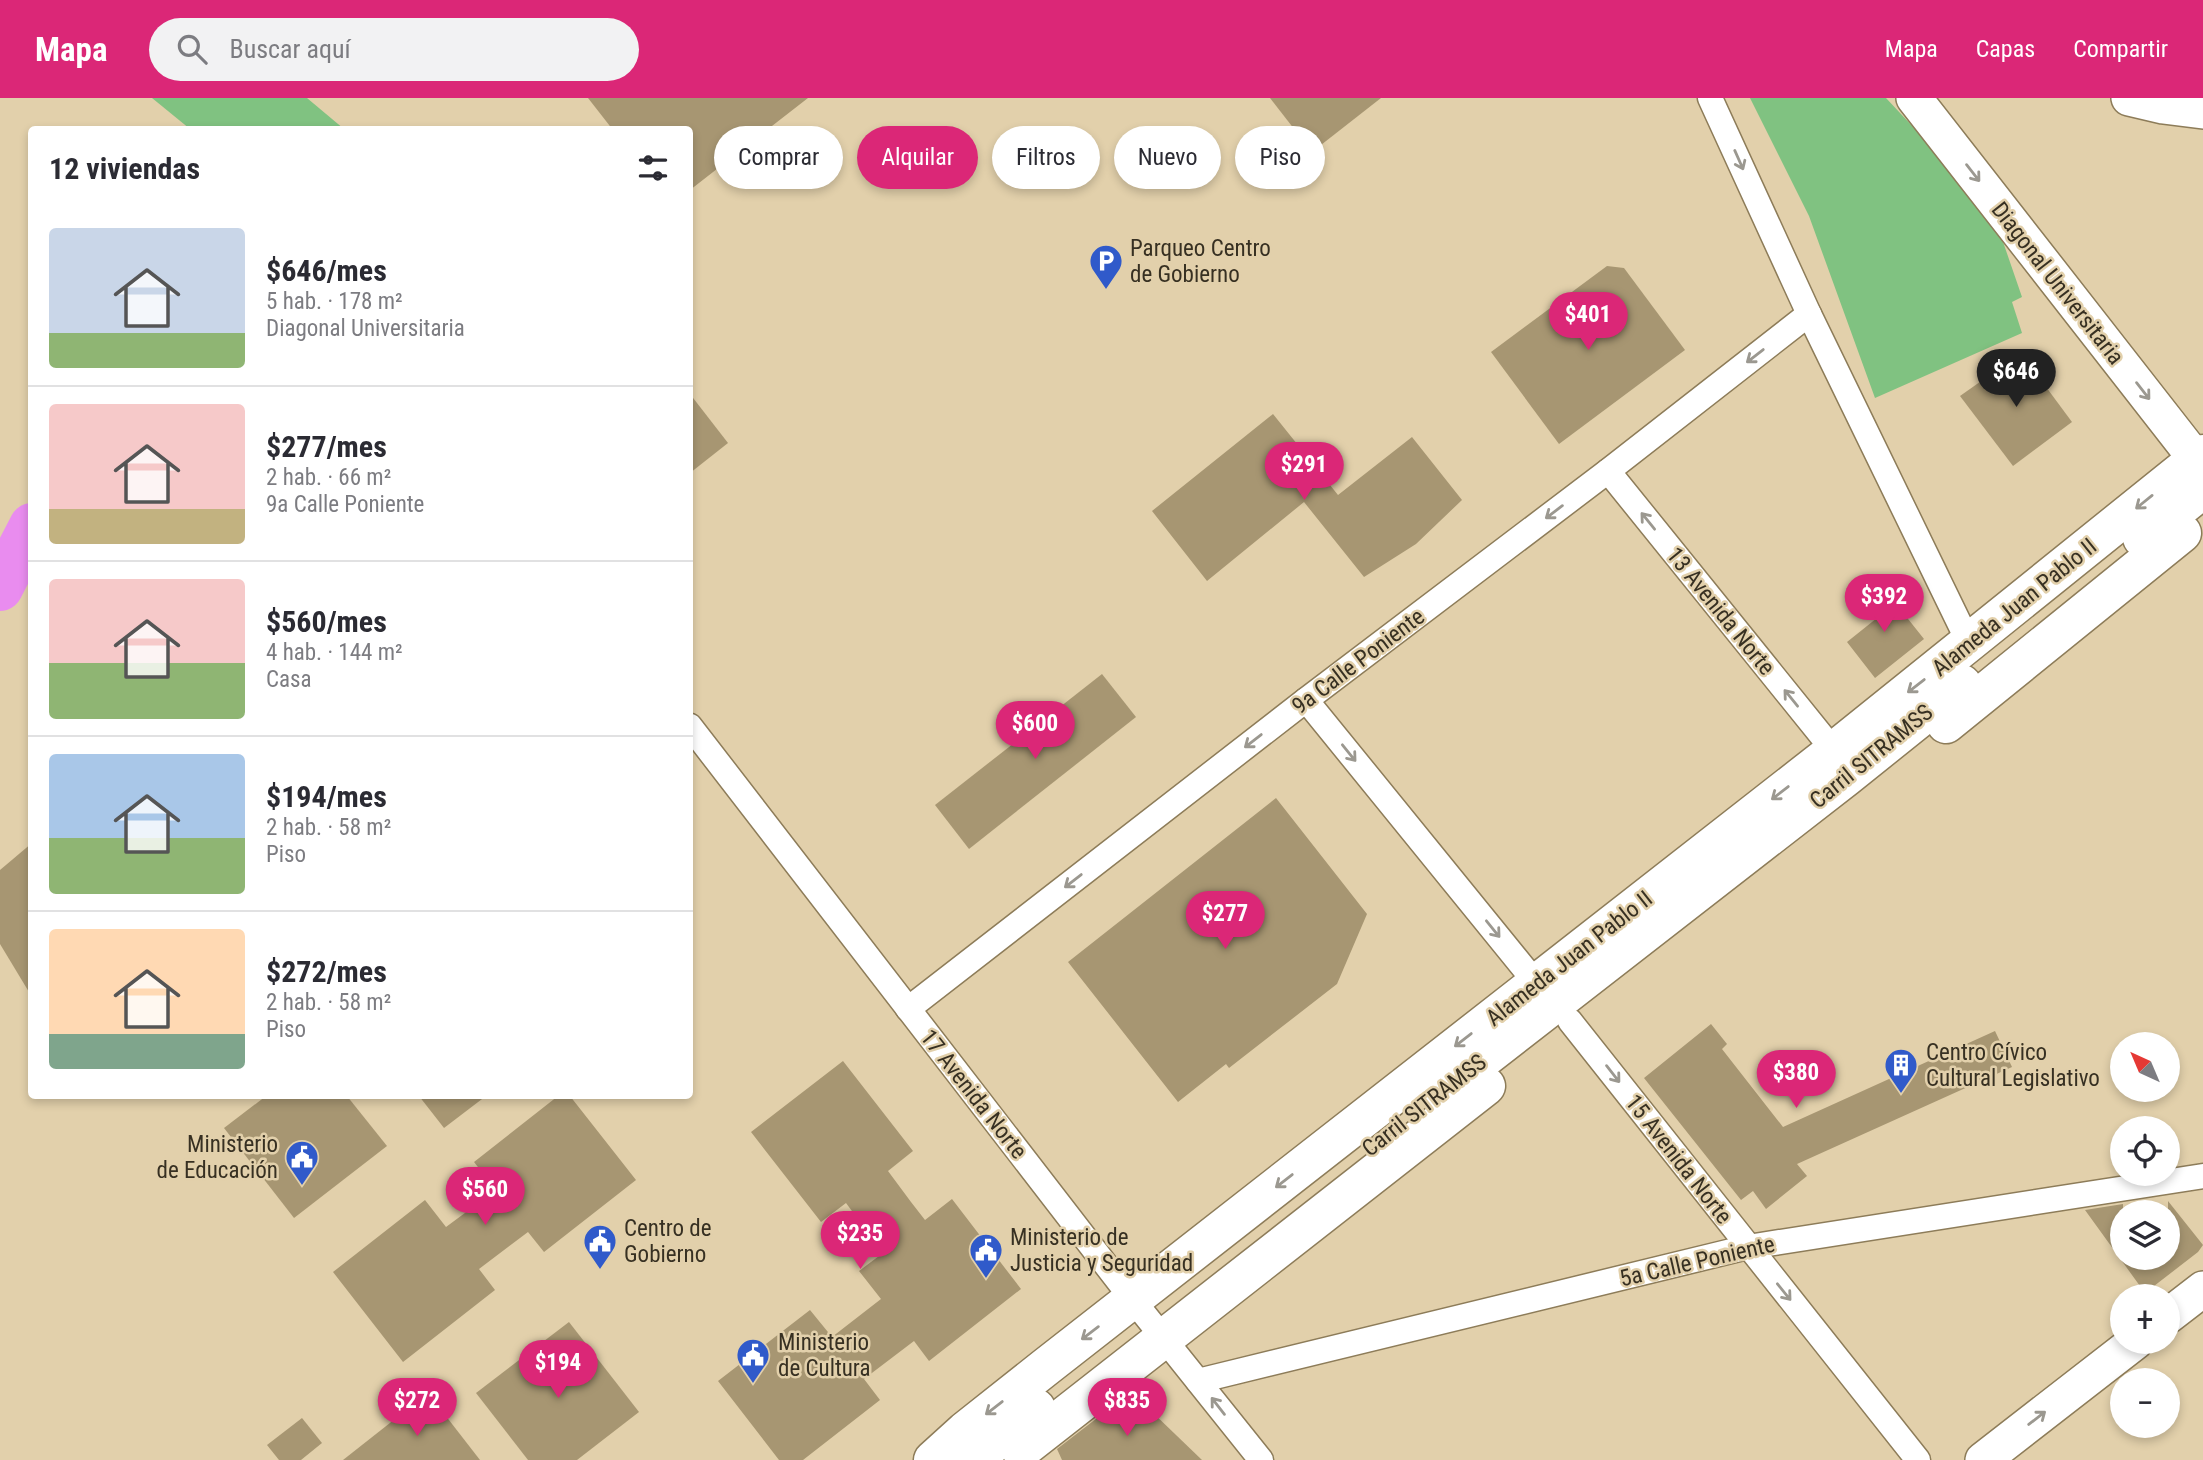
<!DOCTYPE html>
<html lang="es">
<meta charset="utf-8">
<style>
:root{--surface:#fff;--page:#f2f2f3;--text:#2b2b33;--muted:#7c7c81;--line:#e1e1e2;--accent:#db2777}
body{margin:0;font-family:"Roboto Condensed",sans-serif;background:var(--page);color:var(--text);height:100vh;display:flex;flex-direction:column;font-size:26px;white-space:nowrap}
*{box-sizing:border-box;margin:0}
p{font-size:23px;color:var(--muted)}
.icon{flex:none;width:38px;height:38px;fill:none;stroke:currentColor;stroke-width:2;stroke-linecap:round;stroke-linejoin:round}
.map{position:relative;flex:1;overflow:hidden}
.sheet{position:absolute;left:28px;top:28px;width:665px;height:973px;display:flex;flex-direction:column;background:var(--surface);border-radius:7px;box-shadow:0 4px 10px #0003}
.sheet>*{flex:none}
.hud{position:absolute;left:714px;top:28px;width:665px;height:63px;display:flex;gap:14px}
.needle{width:46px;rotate:316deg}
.buttons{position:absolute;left:2110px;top:934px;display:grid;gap:14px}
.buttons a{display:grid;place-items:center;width:70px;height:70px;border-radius:50%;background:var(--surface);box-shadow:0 4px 10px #0003;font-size:35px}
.price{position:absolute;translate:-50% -60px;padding:0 16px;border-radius:24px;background:var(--accent);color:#fff;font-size:23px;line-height:46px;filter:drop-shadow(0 2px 4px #0008)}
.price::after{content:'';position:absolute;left:50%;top:42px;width:21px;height:16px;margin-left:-10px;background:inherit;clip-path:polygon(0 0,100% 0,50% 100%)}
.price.current{background:#222;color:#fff}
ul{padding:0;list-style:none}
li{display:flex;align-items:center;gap:21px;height:175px;padding:0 21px}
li+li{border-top:2px solid var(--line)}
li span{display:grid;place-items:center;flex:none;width:196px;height:140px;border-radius:7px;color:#555}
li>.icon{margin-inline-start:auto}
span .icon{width:84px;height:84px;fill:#fffc;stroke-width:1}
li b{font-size:30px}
h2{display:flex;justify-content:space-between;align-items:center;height:84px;padding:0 21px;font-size:30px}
.chip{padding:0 24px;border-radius:32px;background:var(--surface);box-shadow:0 4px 10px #0003;font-size:24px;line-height:63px}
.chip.current{background:var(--accent);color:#fff}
header{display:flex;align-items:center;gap:42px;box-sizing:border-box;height:98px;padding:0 35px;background:var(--accent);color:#fff}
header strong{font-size:33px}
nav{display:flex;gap:38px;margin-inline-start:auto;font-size:24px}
.search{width:490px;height:63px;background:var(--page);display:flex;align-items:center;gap:18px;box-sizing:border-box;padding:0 24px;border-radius:38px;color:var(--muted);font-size:26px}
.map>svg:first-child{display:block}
.green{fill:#80c281}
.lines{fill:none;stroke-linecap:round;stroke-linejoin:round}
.river{stroke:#e98cef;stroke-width:46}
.building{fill:#a79672}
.street-casing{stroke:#8d7c59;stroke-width:27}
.secondary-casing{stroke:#8d7c59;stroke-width:38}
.primary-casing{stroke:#8d7c59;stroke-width:41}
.street{stroke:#fff;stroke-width:24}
.secondary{stroke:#fff;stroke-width:35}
.primary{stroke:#fff;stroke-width:38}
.oneway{stroke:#9b9890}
.labels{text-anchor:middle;stroke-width:5;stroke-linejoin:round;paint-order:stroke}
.poi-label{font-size:23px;fill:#373022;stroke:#e2d0ab;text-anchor:start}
.street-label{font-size:23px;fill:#373022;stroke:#e2d0ab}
</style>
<header>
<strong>Mapa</strong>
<div class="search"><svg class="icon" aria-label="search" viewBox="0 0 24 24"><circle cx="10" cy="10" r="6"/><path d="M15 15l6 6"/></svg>Buscar aquí</div>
<nav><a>Mapa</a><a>Capas</a><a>Compartir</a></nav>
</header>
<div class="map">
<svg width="2203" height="1362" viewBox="0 0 2203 1362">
<rect width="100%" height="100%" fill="#e2d0ab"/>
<g class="green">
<path d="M 152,0 L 307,0 L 344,31 L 190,31 Z"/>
<path d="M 1750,0 L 1886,0 L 1945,63 L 2001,138 L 2022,199 L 2012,204 L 2022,235 L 1875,300 L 1809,118 Z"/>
</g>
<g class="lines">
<path class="river" d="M 0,490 L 32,428"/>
</g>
<g class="building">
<path d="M 588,0 L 808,0 L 690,92 L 690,32 L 613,32 Z"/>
<path d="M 1270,0 L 1381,0 L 1312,54 Z"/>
<path d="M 1607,168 L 1624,170 L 1685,252 L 1559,346 L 1491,254 Z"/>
<path d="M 2021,255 L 2072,324 L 2013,368 L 1960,298 Z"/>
<path d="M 690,296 L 728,345 L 690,375 Z"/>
<path d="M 1273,316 L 1338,397 L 1412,339 L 1462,402 L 1416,446 L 1364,479 L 1304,404 L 1207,483 L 1152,413 Z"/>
<path d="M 1881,487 L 1924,541 L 1875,580 L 1847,544 L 1877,520 L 1862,501 Z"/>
<path d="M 1102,576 L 1136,619 L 969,751 L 935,707 Z"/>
<path d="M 1276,700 L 1367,816 L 1337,886 L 1229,970 L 1226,966 L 1178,1004 L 1068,864 Z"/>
<path d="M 32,745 L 32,899 L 0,846 L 0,772 Z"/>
<path d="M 1711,926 L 1727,946 L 1722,951 L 1783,1029 L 1995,933 L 2012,969 L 1797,1066 L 1807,1078 L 1766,1111 L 1753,1093 L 1741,1102 L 1644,980 Z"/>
<path d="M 843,963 L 913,1053 L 888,1073 L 911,1104 L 925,1122 L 952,1101 L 1021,1191 L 929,1263 L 914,1243 L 864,1281 L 880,1302 L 803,1362 L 779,1362 L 718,1283 L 810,1212 L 832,1239 L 881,1201 L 859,1173 L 883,1155 L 846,1105 L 821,1124 L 751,1034 Z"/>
<path d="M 266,998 L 347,998 L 387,1048 L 294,1120 L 224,1030 Z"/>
<path d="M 419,998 L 486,998 L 444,1030 Z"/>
<path d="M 558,998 L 570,998 L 636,1082 L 544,1154 L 528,1134 L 479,1171 L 495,1192 L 403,1264 L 333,1174 L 425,1102 L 446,1129 L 496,1092 L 474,1064 Z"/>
<path d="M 2168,1103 L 2203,1147 L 2198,1154 L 2145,1195 L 2085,1112 L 2123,1106 L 2123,1160 L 2168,1160 Z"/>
<path d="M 569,1224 L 639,1314 L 577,1362 L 528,1362 L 476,1295 Z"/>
<path d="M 428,1295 L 480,1362 L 343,1362 Z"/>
<path d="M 1123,1300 L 1137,1303 L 1149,1311 L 1202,1362 L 1062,1362 L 1057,1351 Z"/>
<path d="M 302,1320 L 322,1345 L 301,1362 L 279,1362 L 267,1347 Z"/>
</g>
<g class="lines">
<defs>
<g id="street">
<path d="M 1710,0 L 1809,216 L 1969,545"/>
<path d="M 1608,373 L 1834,653"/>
<path d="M 1306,602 L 1536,885"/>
<path d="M 690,628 L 1133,1202 L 1261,1362"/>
<path d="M 908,911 L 1306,602 L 1608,373 L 1809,216"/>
<path d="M 1570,923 L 1918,1362"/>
<path d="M 1198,1283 L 1748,1149 L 2203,1078"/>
</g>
<g id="secondary">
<path d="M 1914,0 L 2203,370"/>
<path d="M 2129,0 L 2163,8 L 2203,13"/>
<path d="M 2168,1218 L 2203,1191"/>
<path d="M 1983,1362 L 2135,1244"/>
</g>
<g id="primary">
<path d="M 2142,440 L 2203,391"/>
<path d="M 1946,626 L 2182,435"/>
<path d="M 1442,993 L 1846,679 L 1962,586"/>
<path d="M 1021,1352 L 1486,988"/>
<path d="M 933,1362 L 965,1333 L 1047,1268 L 1834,653 L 2203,356"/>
<path d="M 973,1362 L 1036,1310"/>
</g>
</defs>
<use href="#street" class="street-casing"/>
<use href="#secondary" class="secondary-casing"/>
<use href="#primary" class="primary-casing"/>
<use href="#street" class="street"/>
<use href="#secondary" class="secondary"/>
<use href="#primary" class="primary"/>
</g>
<defs><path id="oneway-shaft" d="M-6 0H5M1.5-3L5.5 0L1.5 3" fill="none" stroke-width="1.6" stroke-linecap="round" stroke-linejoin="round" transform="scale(1.75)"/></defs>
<g class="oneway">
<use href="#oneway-shaft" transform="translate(1739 62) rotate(66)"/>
<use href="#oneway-shaft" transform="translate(1973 75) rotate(52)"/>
<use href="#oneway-shaft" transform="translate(1755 258) rotate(142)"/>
<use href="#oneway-shaft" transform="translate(2143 293) rotate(52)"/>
<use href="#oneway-shaft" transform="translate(2144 404) rotate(141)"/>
<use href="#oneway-shaft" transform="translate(1554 414) rotate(143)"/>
<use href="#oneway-shaft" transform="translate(1648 423) rotate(-129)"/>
<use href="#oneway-shaft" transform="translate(1916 588) rotate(142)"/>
<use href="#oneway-shaft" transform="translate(1791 600) rotate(-129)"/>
<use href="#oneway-shaft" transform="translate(1253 643) rotate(142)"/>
<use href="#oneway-shaft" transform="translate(1349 655) rotate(51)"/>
<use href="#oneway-shaft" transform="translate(1780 695) rotate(142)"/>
<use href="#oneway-shaft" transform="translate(1073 783) rotate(142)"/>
<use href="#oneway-shaft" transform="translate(1493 831) rotate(51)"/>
<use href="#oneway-shaft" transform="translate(1463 942) rotate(142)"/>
<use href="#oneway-shaft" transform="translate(1613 976) rotate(52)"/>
<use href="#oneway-shaft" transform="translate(1284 1083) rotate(142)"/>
<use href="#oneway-shaft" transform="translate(1784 1194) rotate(51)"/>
<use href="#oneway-shaft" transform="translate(1090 1235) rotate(143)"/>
<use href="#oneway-shaft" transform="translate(1218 1308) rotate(-128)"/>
<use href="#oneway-shaft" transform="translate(994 1310) rotate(142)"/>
<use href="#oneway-shaft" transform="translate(2037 1320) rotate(-38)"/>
</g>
<defs>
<symbol id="parking-pin" viewBox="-11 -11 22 30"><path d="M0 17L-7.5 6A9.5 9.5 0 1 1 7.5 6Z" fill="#305aca" stroke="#e2d0ab"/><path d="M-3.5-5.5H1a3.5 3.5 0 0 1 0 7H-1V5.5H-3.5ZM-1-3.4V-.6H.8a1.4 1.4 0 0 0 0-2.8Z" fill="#fff"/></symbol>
<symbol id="building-pin" viewBox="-11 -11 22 30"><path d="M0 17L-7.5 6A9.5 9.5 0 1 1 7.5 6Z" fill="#305aca" stroke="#e2d0ab"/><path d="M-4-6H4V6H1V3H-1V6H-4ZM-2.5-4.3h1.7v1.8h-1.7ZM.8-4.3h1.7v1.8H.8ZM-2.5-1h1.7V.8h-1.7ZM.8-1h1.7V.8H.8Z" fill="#fff"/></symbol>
<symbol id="civic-pin" viewBox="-11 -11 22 30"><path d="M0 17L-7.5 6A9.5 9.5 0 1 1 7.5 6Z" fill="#305aca" stroke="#e2d0ab"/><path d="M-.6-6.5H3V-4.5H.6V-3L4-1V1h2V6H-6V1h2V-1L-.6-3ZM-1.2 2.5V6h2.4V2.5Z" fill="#fff"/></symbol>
</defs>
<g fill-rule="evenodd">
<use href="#parking-pin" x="1087" y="144" width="38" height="52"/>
<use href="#building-pin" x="1882" y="948" width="38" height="52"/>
<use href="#civic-pin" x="283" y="1040" width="38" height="52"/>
<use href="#civic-pin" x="581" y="1124" width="38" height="52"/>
<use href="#civic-pin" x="967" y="1133" width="38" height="52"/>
<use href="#civic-pin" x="734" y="1238" width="38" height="52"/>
</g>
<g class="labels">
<g class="poi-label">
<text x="1130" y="158">Parqueo Centro<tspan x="1130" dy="26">de Gobierno</tspan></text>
<text x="1926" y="962">Centro Cívico<tspan x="1926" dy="26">Cultural Legislativo</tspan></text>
<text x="278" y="1054" text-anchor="end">Ministerio<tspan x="278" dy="26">de Educación</tspan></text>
<text x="624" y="1138">Centro de<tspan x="624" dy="26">Gobierno</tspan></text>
<text x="1010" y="1147">Ministerio de<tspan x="1010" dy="26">Justicia y Seguridad</tspan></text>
<text x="778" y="1252">Ministerio<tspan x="778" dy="26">de Cultura</tspan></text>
</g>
<g class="street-label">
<text transform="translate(2058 185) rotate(52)" y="8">Diagonal Universitaria</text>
<text transform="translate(2014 509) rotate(-39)" y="8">Alameda Juan Pablo II</text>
<text transform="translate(1721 513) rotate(51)" y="8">13 Avenida Norte</text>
<text transform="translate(1358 563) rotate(-37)" y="8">9a Calle Poniente</text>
<text transform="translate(1871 658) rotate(-39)" y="8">Carril SITRAMSS</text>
<text transform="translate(1569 860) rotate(-38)" y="8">Alameda Juan Pablo II</text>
<text transform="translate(974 996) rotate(52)" y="8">17 Avenida Norte</text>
<text transform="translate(1424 1007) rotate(-38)" y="8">Carril SITRAMSS</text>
<text transform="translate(1679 1061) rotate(52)" y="8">15 Avenida Norte</text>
<text transform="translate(1697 1163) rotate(-13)" y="8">5a Calle Poniente</text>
</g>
</g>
</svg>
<div class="buttons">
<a><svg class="needle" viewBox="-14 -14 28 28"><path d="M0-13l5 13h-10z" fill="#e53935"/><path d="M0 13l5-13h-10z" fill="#7c7c81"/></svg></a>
<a><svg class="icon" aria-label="locate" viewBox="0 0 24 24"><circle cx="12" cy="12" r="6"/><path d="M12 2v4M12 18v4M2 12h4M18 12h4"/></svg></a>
<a><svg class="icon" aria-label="layers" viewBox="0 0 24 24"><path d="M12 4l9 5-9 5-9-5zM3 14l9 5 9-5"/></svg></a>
<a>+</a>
<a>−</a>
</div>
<b class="price" style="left:1588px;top:254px">$401</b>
<b class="price current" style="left:2016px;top:311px">$646</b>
<b class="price" style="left:1304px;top:404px">$291</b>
<b class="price" style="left:1884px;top:536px">$392</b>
<b class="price" style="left:1035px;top:663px">$600</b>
<b class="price" style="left:1225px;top:853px">$277</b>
<b class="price" style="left:1796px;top:1012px">$380</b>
<b class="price" style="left:485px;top:1129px">$560</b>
<b class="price" style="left:860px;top:1173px">$235</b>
<b class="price" style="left:558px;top:1302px">$194</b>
<b class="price" style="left:417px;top:1340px">$272</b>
<b class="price" style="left:1127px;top:1340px">$835</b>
<div class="hud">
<a class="chip">Comprar</a>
<a class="chip current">Alquilar</a>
<a class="chip">Filtros</a>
<a class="chip">Nuevo</a>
<a class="chip">Piso</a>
</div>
<section class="sheet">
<h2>12 viviendas<svg class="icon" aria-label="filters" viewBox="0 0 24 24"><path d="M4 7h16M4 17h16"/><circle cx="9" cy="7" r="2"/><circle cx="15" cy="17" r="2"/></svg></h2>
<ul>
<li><span style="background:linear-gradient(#c9d6e8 75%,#8fb573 0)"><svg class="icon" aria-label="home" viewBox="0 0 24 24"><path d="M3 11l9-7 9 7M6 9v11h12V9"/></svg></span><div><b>$646/mes</b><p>5 hab. · 178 m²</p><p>Diagonal Universitaria</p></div></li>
<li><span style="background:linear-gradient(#f6c9c9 75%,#c2b280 0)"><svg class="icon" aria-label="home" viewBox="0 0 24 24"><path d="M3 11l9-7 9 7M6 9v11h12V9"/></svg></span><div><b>$277/mes</b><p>2 hab. · 66 m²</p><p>9a Calle Poniente</p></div></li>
<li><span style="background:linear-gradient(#f6c9c9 60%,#8fb573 0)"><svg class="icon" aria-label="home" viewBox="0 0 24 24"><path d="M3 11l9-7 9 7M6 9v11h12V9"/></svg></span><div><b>$560/mes</b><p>4 hab. · 144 m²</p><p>Casa</p></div></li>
<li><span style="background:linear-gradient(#a9c7e8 60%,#8fb573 0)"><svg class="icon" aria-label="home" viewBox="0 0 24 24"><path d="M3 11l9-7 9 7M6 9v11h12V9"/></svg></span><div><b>$194/mes</b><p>2 hab. · 58 m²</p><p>Piso</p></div></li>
<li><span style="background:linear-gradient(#ffd9b3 75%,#7fa58c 0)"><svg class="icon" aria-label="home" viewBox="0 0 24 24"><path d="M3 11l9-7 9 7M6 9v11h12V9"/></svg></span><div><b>$272/mes</b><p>2 hab. · 58 m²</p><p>Piso</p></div></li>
</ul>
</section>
</div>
